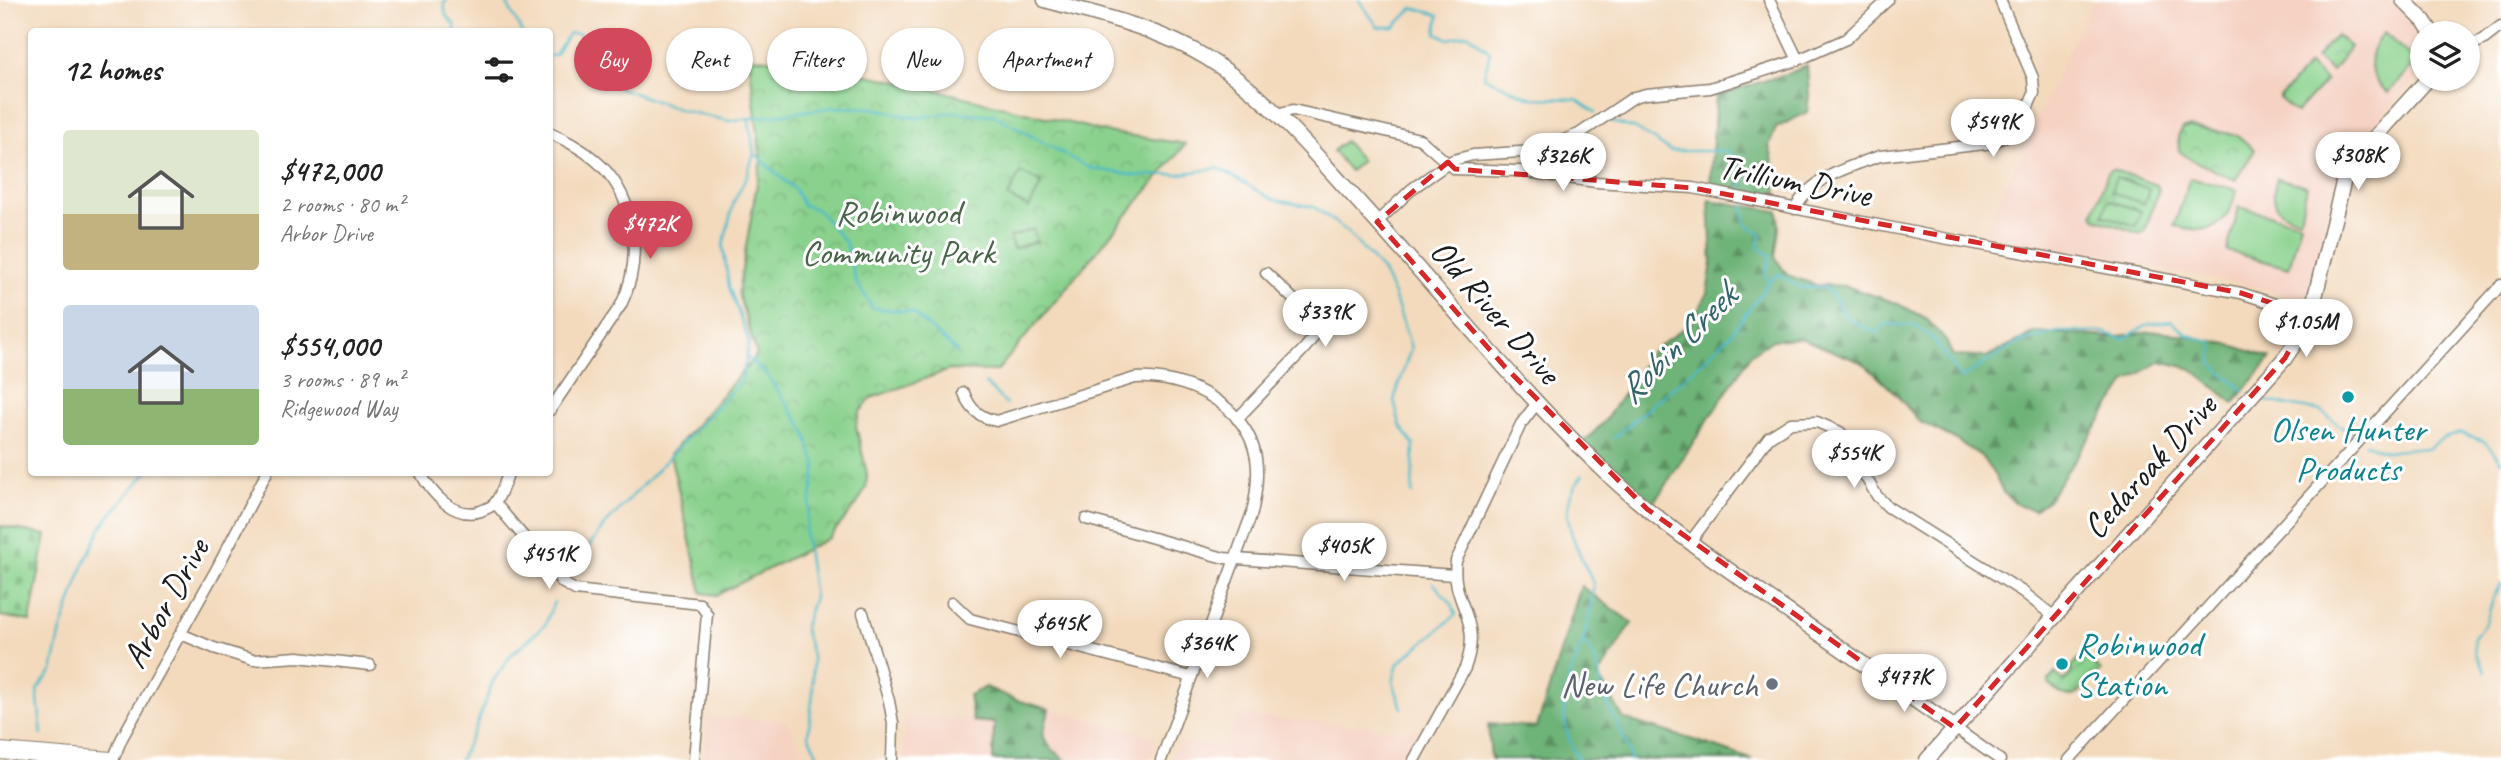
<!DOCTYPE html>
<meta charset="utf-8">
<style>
:root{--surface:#fff;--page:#f2f2f2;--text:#222;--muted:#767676;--accent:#d1495b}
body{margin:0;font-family:Caveat,sans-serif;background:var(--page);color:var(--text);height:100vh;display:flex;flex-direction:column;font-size:26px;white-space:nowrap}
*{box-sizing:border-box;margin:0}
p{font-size:23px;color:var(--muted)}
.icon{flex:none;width:38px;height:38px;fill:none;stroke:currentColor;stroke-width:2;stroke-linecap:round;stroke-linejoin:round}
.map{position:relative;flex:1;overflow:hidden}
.panel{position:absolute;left:28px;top:28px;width:525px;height:448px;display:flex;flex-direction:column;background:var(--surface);border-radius:7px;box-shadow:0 2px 5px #0004}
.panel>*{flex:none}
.banner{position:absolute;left:574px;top:28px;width:665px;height:63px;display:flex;gap:14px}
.fabs{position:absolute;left:2410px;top:21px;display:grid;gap:14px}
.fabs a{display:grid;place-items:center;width:70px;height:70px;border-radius:50%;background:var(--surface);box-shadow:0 2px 5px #0004;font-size:35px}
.price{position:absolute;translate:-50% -60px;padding:0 16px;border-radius:24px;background:#fff;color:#222;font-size:23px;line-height:46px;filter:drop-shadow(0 2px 4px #0008)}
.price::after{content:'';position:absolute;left:50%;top:42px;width:21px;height:16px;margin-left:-10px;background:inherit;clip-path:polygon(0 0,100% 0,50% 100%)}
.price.active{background:var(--accent);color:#fff}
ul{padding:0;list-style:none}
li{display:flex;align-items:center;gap:21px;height:175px;padding:0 35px}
li span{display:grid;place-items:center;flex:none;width:196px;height:140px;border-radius:7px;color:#555}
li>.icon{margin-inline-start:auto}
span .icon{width:84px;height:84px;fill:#fffc;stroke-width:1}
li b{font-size:30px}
h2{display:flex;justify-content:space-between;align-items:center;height:84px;padding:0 35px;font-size:30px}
.pill{padding:0 24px;border-radius:32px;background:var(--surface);box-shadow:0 2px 5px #0004;font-size:24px;line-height:63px}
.pill.active{background:var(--accent);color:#fff}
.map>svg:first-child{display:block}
.built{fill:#f5d2c2}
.forest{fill:url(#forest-firs);stroke:#45684a;stroke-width:2}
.cemetery{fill:url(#cemetery-stones);stroke:#527654;stroke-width:2}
.park{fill:url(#park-crowns);stroke:#527654;stroke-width:2}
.garden{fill:url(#garden-furrows);stroke:#527654;stroke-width:2}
.pitch{fill:#89d18c;stroke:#527654;stroke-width:2}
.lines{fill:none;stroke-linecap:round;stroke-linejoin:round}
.stream{stroke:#4dbac8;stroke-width:2.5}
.street-casing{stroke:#887b6c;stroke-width:13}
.secondary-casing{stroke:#887b6c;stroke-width:17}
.primary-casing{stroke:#887b6c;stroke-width:18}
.street{stroke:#fff;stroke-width:10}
.secondary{stroke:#fff;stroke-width:14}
.primary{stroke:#fff;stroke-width:16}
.marked{fill:none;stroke:#d62828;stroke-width:5;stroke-dasharray:14 9;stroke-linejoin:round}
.culture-dot{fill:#0f9aa8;stroke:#fff;stroke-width:2.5}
.worship-dot{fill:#6b7280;stroke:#fff;stroke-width:2.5}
.labels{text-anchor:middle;stroke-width:6;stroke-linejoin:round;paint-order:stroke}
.street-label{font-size:35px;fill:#1c1c1c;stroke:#fff}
.park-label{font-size:35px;fill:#486449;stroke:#fff}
.culture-label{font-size:35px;fill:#0d838f;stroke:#fff}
.worship-label{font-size:35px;fill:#5b616d;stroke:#fff;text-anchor:end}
.water-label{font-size:37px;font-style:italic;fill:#326369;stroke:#fff}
</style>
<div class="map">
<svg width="2501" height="760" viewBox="0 0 2501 760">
<defs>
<pattern id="forest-firs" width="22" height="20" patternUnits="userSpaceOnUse" patternTransform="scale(1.75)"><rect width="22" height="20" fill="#6eb378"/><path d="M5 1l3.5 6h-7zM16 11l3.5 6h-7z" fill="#5a9162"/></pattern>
<pattern id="cemetery-stones" width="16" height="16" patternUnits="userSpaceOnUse" patternTransform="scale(1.75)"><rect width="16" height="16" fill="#89d18c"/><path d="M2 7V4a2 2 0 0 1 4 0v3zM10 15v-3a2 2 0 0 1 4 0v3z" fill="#76b378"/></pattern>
<pattern id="park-crowns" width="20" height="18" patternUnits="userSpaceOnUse" patternTransform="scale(1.75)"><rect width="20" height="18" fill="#89d18c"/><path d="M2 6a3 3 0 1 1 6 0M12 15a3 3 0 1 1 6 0" fill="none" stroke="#76b378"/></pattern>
<pattern id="garden-furrows" width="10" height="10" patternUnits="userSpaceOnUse" patternTransform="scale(1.75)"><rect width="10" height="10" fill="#89d18c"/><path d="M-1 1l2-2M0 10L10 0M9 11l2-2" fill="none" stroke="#76b378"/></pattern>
</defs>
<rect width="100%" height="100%" fill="#fff"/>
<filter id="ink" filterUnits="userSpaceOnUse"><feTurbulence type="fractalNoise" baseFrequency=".0143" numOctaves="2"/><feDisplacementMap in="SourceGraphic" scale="14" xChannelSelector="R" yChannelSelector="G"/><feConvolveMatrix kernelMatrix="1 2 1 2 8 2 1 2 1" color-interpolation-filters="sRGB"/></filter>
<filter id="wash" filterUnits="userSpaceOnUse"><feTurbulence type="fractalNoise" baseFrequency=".00686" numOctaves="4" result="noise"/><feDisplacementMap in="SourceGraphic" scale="28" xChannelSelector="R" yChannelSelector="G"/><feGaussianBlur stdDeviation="1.57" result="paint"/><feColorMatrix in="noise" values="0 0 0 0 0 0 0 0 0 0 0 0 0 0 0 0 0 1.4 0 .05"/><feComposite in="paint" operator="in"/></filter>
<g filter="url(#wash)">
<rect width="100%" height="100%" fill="#f3dabd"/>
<g class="built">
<path d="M 2093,0 L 2386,0 L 2395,5 L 2424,33 L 2422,33 L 2422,72 L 2352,150 L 2336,175 L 2310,288 L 2305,295 L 2297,297 L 2249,286 L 1982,235 Z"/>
<path d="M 1049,709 L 1156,737 L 1148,760 L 1065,760 L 1052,749 L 1043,736 Z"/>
<path d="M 1237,715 L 1419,731 L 1402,760 L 1171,760 L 1177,743 L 1225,746 Z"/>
<path d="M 903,716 L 994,722 L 993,760 L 903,760 L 905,733 Z"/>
<path d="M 708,717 L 786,721 L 807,760 L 704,760 Z"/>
</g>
<g class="forest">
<path d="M 1807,65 L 1809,96 L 1807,112 L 1776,128 L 1769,146 L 1776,174 L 1777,199 L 1710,185 L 1716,96 L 1792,72 Z"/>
<path d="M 1709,200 L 1778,211 L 1779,229 L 1775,257 L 1787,275 L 1816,285 L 1846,286 L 1896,303 L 1926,318 L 1946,341 L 1953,356 L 1986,357 L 2036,332 L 2110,337 L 2161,331 L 2228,344 L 2271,358 L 2234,403 L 2192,369 L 2161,361 L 2126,382 L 2048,500 L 2034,510 L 2020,506 L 2004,494 L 1995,476 L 1981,456 L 1951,437 L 1920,422 L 1894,392 L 1863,363 L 1800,338 L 1773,340 L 1752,353 L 1653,504 L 1614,472 L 1584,442 L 1604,422 L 1651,352 L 1692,322 L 1707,293 L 1712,263 Z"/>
<path d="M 1581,586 L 1632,623 L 1598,676 L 1624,719 L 1710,745 L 1753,760 L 1491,759 L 1488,724 L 1537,727 Z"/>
<path d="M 986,687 L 1016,700 L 1049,709 L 1043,736 L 1052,749 L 1065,760 L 993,760 L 994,723 L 973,721 L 969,695 Z"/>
</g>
<path class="cemetery" d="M 0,526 L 46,535 L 30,621 L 0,616 Z"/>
<g class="park">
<path d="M 2336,35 L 2350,47 L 2332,71 L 2316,58 Z"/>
<path d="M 749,57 L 815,64 L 924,87 L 1106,132 L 1186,144 L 997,371 L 949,370 L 871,398 L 859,413 L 856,426 L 867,474 L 866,488 L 857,504 L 829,538 L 717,595 L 702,593 L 670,454 L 757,355 L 738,293 L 761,160 Z"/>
<path d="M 2189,127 L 2237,135 L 2255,150 L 2235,180 L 2190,159 L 2179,151 L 2178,136 L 2183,128 Z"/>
<path d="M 2112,169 L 2157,185 L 2159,189 L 2145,231 L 2140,234 L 2095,218 L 2093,214 L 2108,172 Z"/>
</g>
<path class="garden" d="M 2083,654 L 2101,671 L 2074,696 C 2063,696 2057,692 2049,684 L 2049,680 L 2055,673 L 2064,681 L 2072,672 L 2069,670 Z"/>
<g class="pitch">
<path d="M 2384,33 L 2416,61 L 2388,93 C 2367,75 2364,53 2384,33 Z"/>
<path d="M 2309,65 L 2326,80 L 2296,113 L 2279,98 Z"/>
<path d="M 1345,141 L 1362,161 L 1350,171 L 1333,151 Z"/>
<path d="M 1020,172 L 1042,183 L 1029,208 L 1008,197 Z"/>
<path d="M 2116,177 L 2149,189 L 2144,204 L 2111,192 Z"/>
<path d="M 2190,178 L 2237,190 C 2226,229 2212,235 2174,226 Z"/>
<path d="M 2277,178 L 2307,186 L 2300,219 C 2276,214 2269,202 2277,178 Z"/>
<path d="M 2108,200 L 2141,211 L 2136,226 L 2103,215 Z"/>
<path d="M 2239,207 L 2301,223 L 2289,268 L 2227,251 Z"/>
<path d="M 1033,229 L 1037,241 L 1013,249 L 1010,237 Z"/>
</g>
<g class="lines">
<g class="stream">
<path d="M 447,0 L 444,3 L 446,16 L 455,25 L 455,32"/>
<path d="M 505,0 L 522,32"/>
<path d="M 1359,0 L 1378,27 L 1394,27 L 1413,8 L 1439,15 L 1436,33 L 1449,39 L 1469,34 L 1490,52 L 1484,77 L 1531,98 L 1576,99 L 1595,112"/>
<path d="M 550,56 L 555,55 L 569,33 L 580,34 L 592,47 L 614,86 L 681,110 L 729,121 L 835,107 L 874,108 L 916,118 L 953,112 L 994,115 L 1089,168 L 1138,176 L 1180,174 L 1218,168 L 1274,200 L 1314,207 L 1344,229 L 1382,270 L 1394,295 L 1411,348 L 1394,400 L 1400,425 L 1414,445 L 1412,494"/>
<path d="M 1612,122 L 1636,129 L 1671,151 L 1728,151 L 1742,178 L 1743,189"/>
<path d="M 754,153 L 795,190 L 803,205 L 818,210 L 846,243 L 856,282 L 873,308 L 912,312 L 957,352"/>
<path d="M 1744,205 L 1745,223 L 1761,234 L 1758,247 L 1771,256 L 1765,275 L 1770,281 L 1779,274 L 1801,288 C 1837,282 1829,297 1847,317 C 1854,324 1868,329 1877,333 L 1885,324 L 1916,326 L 1932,338 L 1961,378 L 2018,343 L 2057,332 L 2103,332 L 2123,339 L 2149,324 L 2172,321 L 2188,335 L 2213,342 L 2212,364 L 2244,391"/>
<path d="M 746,357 L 767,375 L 805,431 L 816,466 L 805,534 L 814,597 L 804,628 L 812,655 L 813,692 L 808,735 L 820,760"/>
<path d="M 985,383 L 1006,404"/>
<path d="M 2260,400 L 2321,411 L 2352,435"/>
<path d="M 1614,438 L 1698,366 L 1731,334 L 1770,281"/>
<path d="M 2366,444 L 2388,452 L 2413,448 L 2427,449 L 2442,439 L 2461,433 L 2484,441 L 2501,461"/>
<path d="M 572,570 L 603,527 L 742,380 L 749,341 L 729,287 L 723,246 L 734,201 L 747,176 L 754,153 L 749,119"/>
<path d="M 1583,642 C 1590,649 1594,656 1597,666 C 1601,674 1600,684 1603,693 C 1610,713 1629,742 1631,760"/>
<path d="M 2485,672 L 2475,653 L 2474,638 L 2486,622 L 2494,596 L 2501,584"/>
<path d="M 1402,708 L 1393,682 L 1398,663 L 1456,615 L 1452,604 L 1433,583"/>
<path d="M 42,735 L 37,690 L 52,671 L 61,631 L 83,566 L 103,524 L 147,472"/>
<path d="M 460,760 L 477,724 L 493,681 L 511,655 L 545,625 L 554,602"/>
<path d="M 1579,760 C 1542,696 1584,667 1591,605 C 1591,599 1594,590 1593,584 C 1592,577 1587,570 1584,564 C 1570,531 1556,506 1583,475"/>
</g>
</g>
</g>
<g filter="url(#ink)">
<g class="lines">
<defs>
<g id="street">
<path d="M 1769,0 L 1798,60"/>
<path d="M 2468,46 L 2483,40 L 2501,26"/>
<path d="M 1276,114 L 1293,110 L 1420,139 L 1454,169 L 1519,171 L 1596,182 L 1693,188 L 1938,237 L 2241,293 L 2309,315"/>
<path d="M 550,133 C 574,144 599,158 614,181 C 638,217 640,267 621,305 L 550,410"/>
<path d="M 1795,209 C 1809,179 1850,166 1880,156 L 1993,143 L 2009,134 L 2021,123 L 2034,93 L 2033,78 L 2000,0"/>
<path d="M 1377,222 L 1413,188 L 1453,160 L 1473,155 L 1536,151 L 1579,134 L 1634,97 L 1646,94 L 1710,88 L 1798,60 L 1846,39 L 1888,0"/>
<path d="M 964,393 C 970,409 979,417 996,421 L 1135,378 C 1185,375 1247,404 1256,458 C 1259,476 1256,495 1252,513 L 1161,760"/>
<path d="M 1237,419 L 1304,349 C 1312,340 1321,329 1312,317 L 1266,273"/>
<path d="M 420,472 C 431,493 454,520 481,511 C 485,509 492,507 495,503 C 501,495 505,481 509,472"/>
<path d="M 495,503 L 563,583 L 575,590 L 700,604 L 707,614 L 694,760"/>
<path d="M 1086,519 L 1224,558 L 1454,575"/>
<path d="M 1690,542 L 1769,437 L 1791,423 L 1817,422 L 1840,432 L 1851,445 L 1860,468 L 1877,496 L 1888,507 L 2023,592 L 2053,616"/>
<path d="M 952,602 L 970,619 L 1191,677"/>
<path d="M 863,613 L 889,701 L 893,723 L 892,760"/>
<path d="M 181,634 L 214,648 L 253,660 L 298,657 L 370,665"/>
<path d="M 1955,728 L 2000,760"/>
<path d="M 113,760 L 122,738 L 216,570 L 267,472"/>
<path d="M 1414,760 L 1465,668 C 1484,617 1450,605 1456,561 L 1521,424 L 1537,403"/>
<path d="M 2069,760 L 2501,285"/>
</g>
<g id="secondary">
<path d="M 1045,0 C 1099,15 1158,28 1207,58 C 1261,91 1303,141 1345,187 C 1435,284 1517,390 1614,480 C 1656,519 1703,552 1750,585 C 1818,633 1887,680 1955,728"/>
<path d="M 2403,0 L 2424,21 L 2432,33"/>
<path d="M 1927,760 L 2285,358 L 2296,342 L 2314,301 L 2344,179 L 2359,155 L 2428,79"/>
</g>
<path id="primary" d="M 0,751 L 111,760"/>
</defs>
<use href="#street" class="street-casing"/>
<use href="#secondary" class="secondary-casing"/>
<use href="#primary" class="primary-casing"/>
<use href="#street" class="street"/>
<use href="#secondary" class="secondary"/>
<use href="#primary" class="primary"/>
</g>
</g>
<path class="marked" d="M 1448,162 L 1455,169 L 1693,188 L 2241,293 L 2309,315 L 2285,358 L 1955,728 L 1647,509 L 1505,367 L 1377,222 Z"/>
<g class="culture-dot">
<circle cx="2348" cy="397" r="7"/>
<circle cx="2062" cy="664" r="7"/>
</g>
<circle class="worship-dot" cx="1772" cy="684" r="7"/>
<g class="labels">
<g class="street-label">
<text transform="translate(1795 180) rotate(11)" y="12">Trillium Drive</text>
<text transform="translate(1496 311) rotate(49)" y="12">Old River Drive</text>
<text transform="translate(2149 466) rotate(-48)" y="12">Cedaroak Drive</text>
<text transform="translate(165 603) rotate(-61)" y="12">Arbor Drive</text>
</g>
<g class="park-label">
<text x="898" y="224">Robinwood<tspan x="898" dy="40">Community Park</tspan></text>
</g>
<g class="culture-label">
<text x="2348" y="441">Olsen Hunter<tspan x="2348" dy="40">Products</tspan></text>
<text x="2076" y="656" text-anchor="start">Robinwood<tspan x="2076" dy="40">Station</tspan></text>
</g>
<g class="worship-label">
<text x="1758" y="696">New Life Church</text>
</g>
<g class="water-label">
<text transform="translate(1676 343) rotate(-45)" y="13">Robin Creek</text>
</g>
</g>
</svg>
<div class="fabs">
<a><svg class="icon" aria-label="layers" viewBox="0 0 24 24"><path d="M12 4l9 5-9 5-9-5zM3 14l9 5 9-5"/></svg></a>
</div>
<b class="price" style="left:1993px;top:159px">$549K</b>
<b class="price" style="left:2358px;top:192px">$308K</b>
<b class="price" style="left:1563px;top:193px">$326K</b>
<b class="price active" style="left:650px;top:261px">$472K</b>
<b class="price" style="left:1325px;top:349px">$339K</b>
<b class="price" style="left:2306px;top:359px">$1.05M</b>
<b class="price" style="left:1854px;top:490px">$554K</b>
<b class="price" style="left:1344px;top:583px">$405K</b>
<b class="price" style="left:549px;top:591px">$451K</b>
<b class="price" style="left:1060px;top:660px">$645K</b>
<b class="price" style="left:1207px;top:680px">$364K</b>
<b class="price" style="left:1904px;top:714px">$477K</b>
<div class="banner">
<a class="pill active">Buy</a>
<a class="pill">Rent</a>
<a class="pill">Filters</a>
<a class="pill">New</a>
<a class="pill">Apartment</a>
</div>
<section class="panel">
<h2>12 homes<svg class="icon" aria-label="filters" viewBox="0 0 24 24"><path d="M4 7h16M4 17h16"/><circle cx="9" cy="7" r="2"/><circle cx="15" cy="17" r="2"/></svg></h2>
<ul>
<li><span style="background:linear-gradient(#dfe7d0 60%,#c2b280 0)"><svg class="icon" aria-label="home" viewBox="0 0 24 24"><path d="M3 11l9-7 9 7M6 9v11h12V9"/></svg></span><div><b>$472,000</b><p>2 rooms · 80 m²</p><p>Arbor Drive</p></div></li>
<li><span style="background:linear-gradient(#c9d6e8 60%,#8fb573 0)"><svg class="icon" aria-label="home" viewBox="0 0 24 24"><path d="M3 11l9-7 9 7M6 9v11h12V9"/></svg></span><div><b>$554,000</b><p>3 rooms · 89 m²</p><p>Ridgewood Way</p></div></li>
</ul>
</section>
</div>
